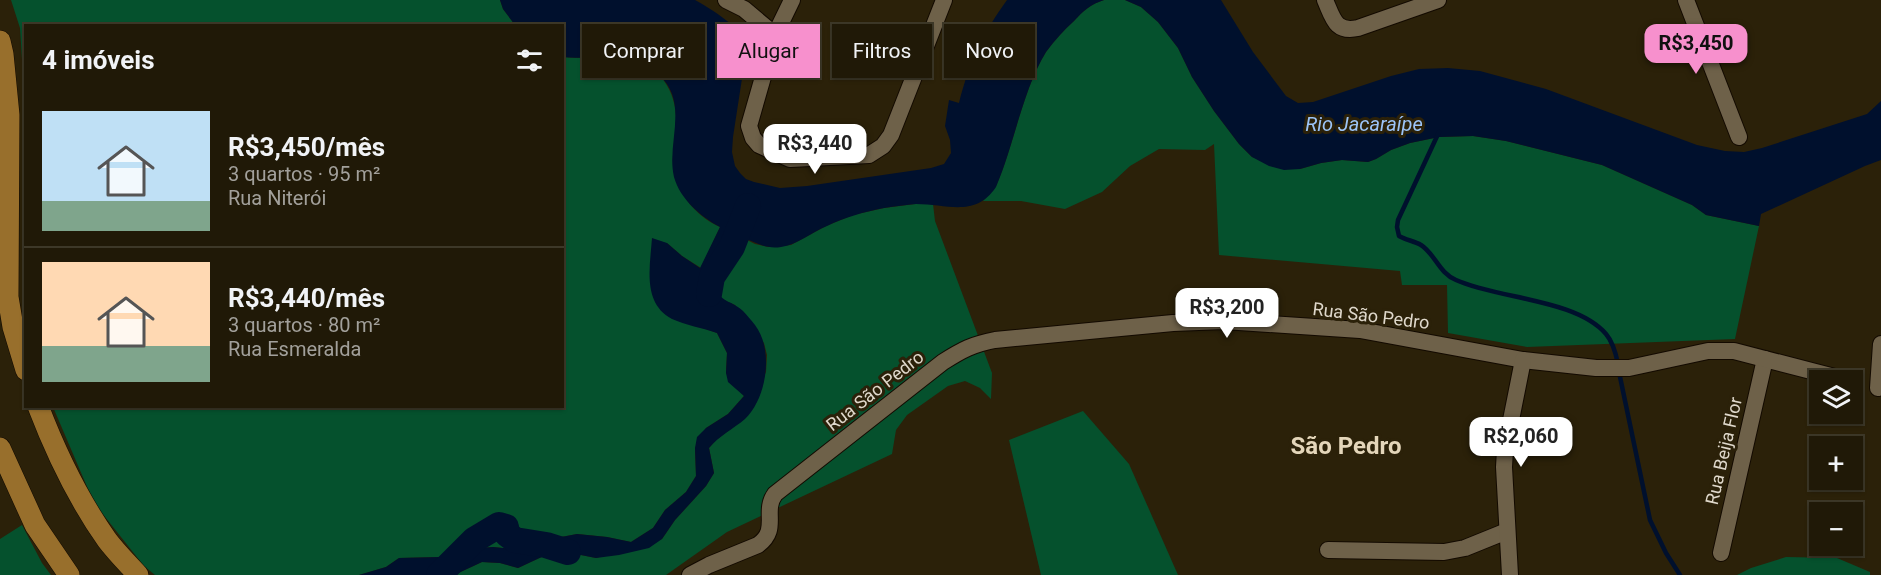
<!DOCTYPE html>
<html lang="pt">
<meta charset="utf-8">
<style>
:root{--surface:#201907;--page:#282211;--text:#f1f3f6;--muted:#a2a09b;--line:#3d3828;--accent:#f790cd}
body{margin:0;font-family:Roboto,sans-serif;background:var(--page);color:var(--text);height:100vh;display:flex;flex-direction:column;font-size:22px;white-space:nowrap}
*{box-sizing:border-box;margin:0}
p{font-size:20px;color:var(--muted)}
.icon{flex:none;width:33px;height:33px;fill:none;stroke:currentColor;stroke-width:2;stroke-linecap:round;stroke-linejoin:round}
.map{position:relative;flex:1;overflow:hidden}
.drawer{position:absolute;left:24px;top:24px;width:540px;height:384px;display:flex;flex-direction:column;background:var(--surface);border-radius:0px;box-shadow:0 2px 4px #0004,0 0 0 2px var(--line)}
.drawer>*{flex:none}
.guide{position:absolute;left:582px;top:24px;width:570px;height:54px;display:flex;gap:12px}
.controls{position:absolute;left:1809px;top:370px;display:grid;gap:12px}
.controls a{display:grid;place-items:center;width:54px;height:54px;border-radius:0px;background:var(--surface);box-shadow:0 2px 4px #0004,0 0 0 2px var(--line);font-size:30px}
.price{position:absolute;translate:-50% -51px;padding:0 14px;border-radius:12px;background:#fff;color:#222;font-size:20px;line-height:39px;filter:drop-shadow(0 2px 3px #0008)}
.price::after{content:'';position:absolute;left:50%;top:36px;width:18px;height:14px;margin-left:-9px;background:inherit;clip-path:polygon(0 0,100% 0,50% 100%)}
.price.selected{background:var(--accent);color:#111}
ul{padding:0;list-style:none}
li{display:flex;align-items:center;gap:18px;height:150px;padding:0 18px}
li+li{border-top:2px solid var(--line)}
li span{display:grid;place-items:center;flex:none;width:168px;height:120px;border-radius:0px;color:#555}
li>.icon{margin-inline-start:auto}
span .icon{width:72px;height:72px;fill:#fffc;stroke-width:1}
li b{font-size:26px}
h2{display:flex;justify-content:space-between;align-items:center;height:72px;padding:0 18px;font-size:26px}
.tag{padding:0 21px;border-radius:0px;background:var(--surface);box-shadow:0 2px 4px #0004,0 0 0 2px var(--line);font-size:21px;line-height:54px}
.tag.selected{background:var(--accent);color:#111}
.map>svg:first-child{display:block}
.green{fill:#05512d}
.water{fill:#00102d}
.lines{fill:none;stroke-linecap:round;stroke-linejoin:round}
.stream{stroke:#00102d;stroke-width:4.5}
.river{stroke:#00102d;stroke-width:26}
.minor-casing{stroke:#130a00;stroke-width:18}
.major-casing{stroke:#130a00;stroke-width:22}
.minor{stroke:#6e6149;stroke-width:16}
.major{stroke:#986f2c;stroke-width:21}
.labels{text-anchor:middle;stroke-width:6;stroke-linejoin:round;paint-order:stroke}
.street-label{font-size:18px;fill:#dfd8cb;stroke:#2b2109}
.water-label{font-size:20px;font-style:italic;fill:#9cc4f7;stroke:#2b2109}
.district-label{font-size:24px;font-weight:bold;fill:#e4d6ba;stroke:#2b2109}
</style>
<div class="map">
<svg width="1881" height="575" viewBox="0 0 1881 575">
<rect width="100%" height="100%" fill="#2b2109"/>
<g class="green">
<path d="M 11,0 L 500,0 L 503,9 L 515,25 L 26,26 L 25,108 L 20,28 Z"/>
<path d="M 1104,0 L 1125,0 L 1141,7 L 1158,22 L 1178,48 L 1192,77 L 1214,111 L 1239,144 L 1252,157 L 1300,169 L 1321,163 L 1342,160 L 1368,162 L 1376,159 L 1391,150 L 1410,143 L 1439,137 L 1473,136 L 1506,141 L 1602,165 L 1692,205 L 1706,215 L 1759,226 L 1735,339 L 1527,347 L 1448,333 L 1447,285 L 1402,285 L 1400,271 L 1219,255 L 1214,144 L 1205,150 L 1159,149 L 1130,166 L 1102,192 L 1065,209 L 1021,201 L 983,201 L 996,186 C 1014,145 1023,89 1046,52 C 1054,41 1064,30 1074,21 C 1083,11 1091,4 1104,0 Z"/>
<path d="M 563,57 C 585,60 610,53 632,58 C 660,66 677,93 676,121 C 676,135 672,149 673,163 C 675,191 695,216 720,227 L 701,268 L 682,256 L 667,243 L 697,326 L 717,333 L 727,353 L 726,373 L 744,396 L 728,414 L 706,428 L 695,448 L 696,476 L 686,492 L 665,510 L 653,528 L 631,542 L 607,537 L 577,534 L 551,539 L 513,549 L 493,547 L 467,549 L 441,557 L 399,558 L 386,567 L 359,575 L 155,575 L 144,566 L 94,503 L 53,407 L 562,406 Z"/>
<path d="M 915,204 L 933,204 L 935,221 L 992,373 L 991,399 L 980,388 L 965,381 L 948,386 L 907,415 L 896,430 L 892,454 L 727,532 L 666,575 L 454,575 L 482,562 L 500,563 L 518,568 L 548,554 L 571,553 L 596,558 L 662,539 L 675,520 L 706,486 L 714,473 L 709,448 L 716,440 L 745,418 L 766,372 L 767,355 L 764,343 L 735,305 L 721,299 L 714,288 C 717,268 727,252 737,235 L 755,244 L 768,247 L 791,245 L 826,226 L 853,215 L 884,208 Z"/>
<path d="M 1083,411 L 1129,464 L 1178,575 L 1041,575 L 1009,440 Z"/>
<path d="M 22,525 L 42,563 L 51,575 L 0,575 L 0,539 Z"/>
<path d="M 1786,557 L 1837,558 L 1870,572 L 1870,575 L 1737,575 L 1751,568 Z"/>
</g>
<g class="water">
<path d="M 500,0 L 695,0 C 711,9 743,28 747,46 L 733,137 L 732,152 L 735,166 L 740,173 L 746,179 L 754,182 L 780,188 L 807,186 L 931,168 L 944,164 L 951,153 L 950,140 L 945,126 L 949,100 L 959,103 C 969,63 983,33 1007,0 L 1104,0 C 1091,4 1083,11 1074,21 C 1064,30 1054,41 1046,52 C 1023,89 1014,145 996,187 C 975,218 948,204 916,204 C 906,205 895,206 884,208 C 864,212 845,217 827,226 C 812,232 797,245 781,247 C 764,250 752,240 737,235 C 727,252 717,268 714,288 C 724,304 731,300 743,311 C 747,315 751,320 755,325 C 774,350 767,398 745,419 C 733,429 719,436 709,448 L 714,473 L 706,486 L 675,520 L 662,539 L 649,548 L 619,555 L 596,558 L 571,553 L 548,554 L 518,568 L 500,563 L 482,562 L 454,575 L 359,575 L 386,567 L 399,558 L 441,557 L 467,549 L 493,547 L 513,549 L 551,539 L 577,534 L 607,537 L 631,542 L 653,528 L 665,510 L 686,492 L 696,476 L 695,448 L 697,437 L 706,428 L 728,414 L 744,396 L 728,382 L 726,373 L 727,353 L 717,333 C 703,328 685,325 672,319 C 642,303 650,267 652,238 L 667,243 L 682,256 L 700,268 L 720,227 C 701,217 680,199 674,177 C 666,143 690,103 659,75 C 651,68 643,61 632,58 C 610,53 585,60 563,57 L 562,26 L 515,25 L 503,9 Z"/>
<path d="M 1125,0 L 1221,0 L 1253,52 L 1286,96 L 1298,103 L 1313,102 L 1391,76 L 1419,69 L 1448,68 L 1480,71 L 1546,89 L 1697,145 L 1725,151 L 1744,152 L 1762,148 L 1867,114 L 1881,101 L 1881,160 L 1865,166 L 1761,214 L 1759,226 L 1706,215 L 1692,205 L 1602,165 L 1506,141 L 1473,136 L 1439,137 L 1410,143 L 1391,150 L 1376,159 L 1368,162 L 1342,160 L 1321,163 L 1300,169 L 1284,170 L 1269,166 L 1252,157 L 1239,144 L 1214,111 L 1192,77 L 1178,48 L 1158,22 L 1141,7 Z"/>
</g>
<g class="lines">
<g class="stream">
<path d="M 1439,132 L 1398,220 L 1397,227 L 1399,236 C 1406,240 1414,241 1421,245 C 1435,254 1439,273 1456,280 C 1498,299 1576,299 1606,334 C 1613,342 1616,354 1618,364"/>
<path d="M 1619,372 L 1650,520 L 1666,553 L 1680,575"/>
</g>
<g class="river">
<path d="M 709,294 L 712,277 L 732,247 L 748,206"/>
<path d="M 439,575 L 474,540 L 499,525 L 506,527 L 507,534 L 515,540 L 546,545 L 568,552"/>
</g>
<defs>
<g id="minor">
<path d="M 726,0 L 744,9 L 775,35"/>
<path d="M 792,0 L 775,35 L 749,126 L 753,138 L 759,145 L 790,159 L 869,155 L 883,146 L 891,135 L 944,0"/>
<path d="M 1325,0 C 1333,18 1335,33 1358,28 L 1438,0"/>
<path d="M 1686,0 L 1739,137"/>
<path d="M 1878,388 L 1881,344"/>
<path d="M 1328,550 L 1444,552 L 1465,548 L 1507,531"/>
<path d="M 1721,553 L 1765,359"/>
<path d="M 690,575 L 709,565 L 758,545 C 780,529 762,512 775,494 L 943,362 C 962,350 973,344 995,340 L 1173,323 L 1224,321 L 1360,330 L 1523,360 L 1596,368 L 1629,368 L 1708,351 L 1734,351 L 1850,381"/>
<path d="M 1510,575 L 1504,467 L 1505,450 L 1523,360"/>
</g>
<g id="major">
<path d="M 0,41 L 3,54 L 9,115 L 8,297 L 13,327 L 26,370"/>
<path d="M 38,406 C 56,453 78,499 107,540 C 116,552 128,564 138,575"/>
<path d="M 0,448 L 35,525 L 69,575"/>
</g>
</defs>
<use href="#minor" class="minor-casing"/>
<use href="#major" class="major-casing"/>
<use href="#minor" class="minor"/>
<use href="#major" class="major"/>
</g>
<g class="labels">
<g class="street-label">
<text transform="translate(1371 316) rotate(7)" y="6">Rua São Pedro</text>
<text transform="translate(875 391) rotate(-38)" y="6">Rua São Pedro</text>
<text transform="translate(1724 451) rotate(-77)" y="6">Rua Beija Flor</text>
</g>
<g class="water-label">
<text x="1364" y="131">Rio Jacaraípe</text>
</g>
<g class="district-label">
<text x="1346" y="454">São Pedro</text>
</g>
</g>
</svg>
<div class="controls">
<a><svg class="icon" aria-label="layers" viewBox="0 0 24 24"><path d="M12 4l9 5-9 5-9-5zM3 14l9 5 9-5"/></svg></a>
<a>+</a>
<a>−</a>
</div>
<b class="price selected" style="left:1696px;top:75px">R$3,450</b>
<b class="price" style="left:815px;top:175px">R$3,440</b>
<b class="price" style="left:1227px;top:339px">R$3,200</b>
<b class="price" style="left:1521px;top:468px">R$2,060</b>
<div class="guide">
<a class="tag">Comprar</a>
<a class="tag selected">Alugar</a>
<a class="tag">Filtros</a>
<a class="tag">Novo</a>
</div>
<section class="drawer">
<h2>4 imóveis<svg class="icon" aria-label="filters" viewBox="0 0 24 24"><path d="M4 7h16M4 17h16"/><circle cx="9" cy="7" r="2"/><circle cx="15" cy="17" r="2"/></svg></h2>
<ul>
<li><span style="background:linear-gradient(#bfe0f5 75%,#7fa58c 0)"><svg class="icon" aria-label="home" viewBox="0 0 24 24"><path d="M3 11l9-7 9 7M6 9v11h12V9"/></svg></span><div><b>R$3,450/mês</b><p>3 quartos · 95 m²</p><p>Rua Niterói</p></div></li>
<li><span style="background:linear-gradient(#ffd9b3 70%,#7fa58c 0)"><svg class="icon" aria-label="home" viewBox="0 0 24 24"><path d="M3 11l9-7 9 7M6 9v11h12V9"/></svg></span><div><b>R$3,440/mês</b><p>3 quartos · 80 m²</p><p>Rua Esmeralda</p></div></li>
</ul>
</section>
</div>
